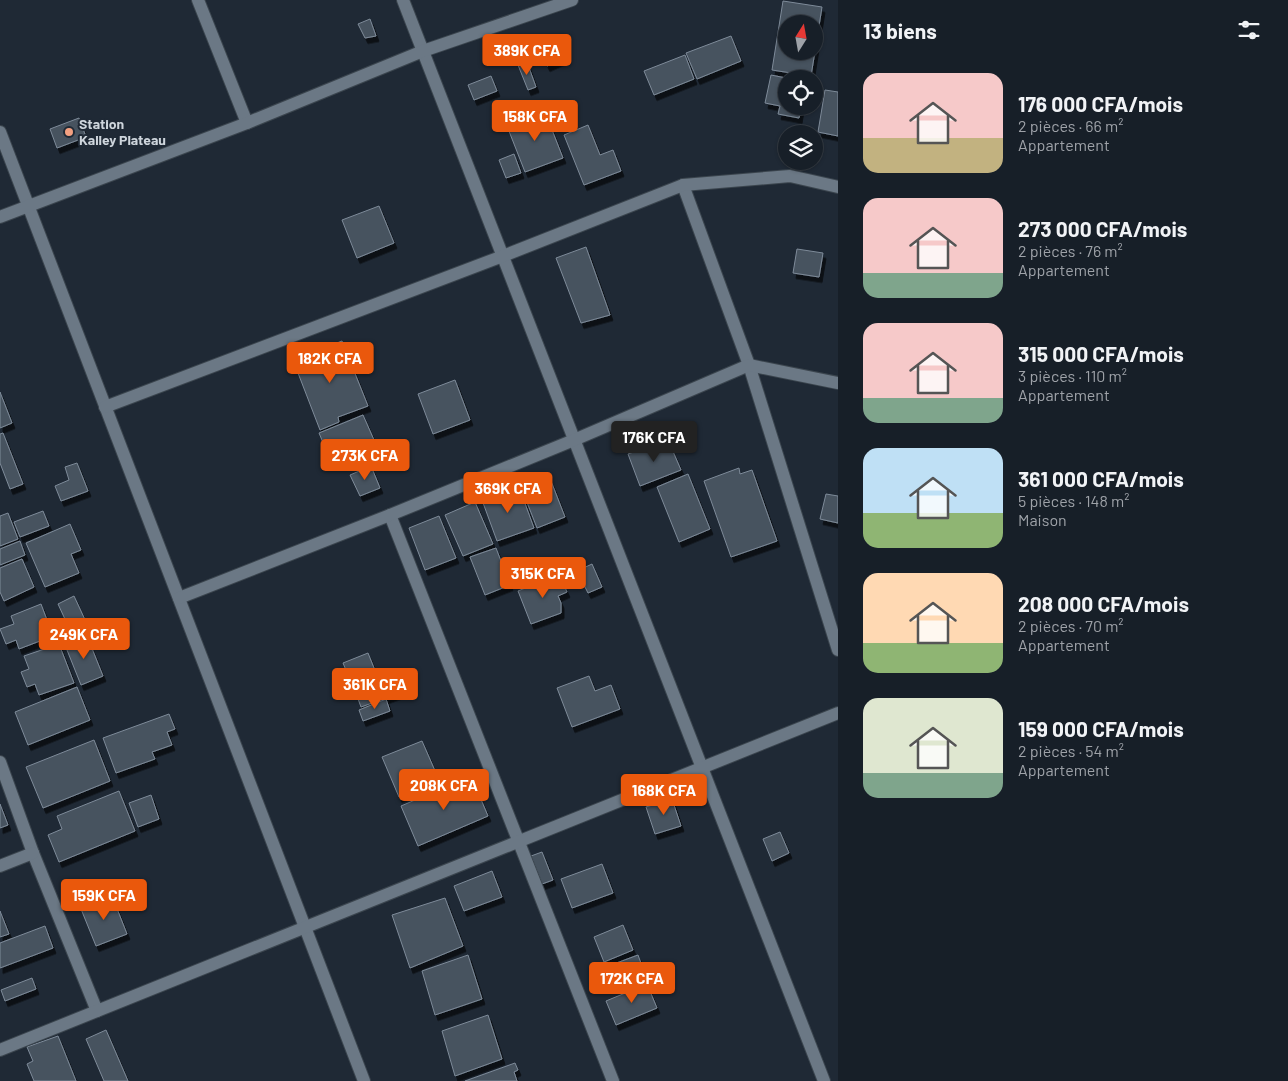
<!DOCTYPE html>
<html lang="fr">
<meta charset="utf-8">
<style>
:root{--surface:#171f28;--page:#202730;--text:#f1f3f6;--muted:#9ea2a8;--line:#363d45;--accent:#ea580c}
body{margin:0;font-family:Barlow,sans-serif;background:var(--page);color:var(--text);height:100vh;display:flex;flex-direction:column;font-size:19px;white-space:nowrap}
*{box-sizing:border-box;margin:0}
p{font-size:16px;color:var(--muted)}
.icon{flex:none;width:28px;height:28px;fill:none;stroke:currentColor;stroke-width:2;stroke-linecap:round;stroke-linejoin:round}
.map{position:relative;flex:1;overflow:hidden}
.sheet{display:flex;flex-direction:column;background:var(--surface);width:450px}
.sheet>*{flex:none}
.needle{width:32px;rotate:11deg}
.buttons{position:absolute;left:778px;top:15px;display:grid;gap:10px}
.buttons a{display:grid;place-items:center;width:45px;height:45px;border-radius:50%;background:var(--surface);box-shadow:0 1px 4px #0004,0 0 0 1px var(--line);font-size:25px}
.price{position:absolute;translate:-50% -42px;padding:0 11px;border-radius:5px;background:var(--accent);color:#fff;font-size:16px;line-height:32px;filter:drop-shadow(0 1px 2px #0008)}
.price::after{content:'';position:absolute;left:50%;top:30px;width:15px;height:11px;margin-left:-8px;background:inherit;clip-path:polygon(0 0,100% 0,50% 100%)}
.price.active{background:#222;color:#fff}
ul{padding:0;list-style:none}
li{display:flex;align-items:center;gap:15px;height:125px;padding:0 25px}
li span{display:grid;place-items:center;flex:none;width:140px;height:100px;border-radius:15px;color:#555}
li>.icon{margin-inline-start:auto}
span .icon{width:60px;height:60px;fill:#fffc;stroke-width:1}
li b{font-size:21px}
h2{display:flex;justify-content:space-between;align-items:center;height:60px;padding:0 25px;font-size:21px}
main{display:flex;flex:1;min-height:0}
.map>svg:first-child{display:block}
.building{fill:#47525f;stroke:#7e8b99;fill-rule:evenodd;filter:url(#shadow)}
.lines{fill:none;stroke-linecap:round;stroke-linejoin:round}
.minor-casing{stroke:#3b454e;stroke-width:14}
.minor{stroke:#6b7885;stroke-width:12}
.poi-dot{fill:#f3a081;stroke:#1f2935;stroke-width:2}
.labels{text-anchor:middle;stroke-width:4;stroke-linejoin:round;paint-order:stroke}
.poi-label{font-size:14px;font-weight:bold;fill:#ced5dc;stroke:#1f2935;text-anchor:start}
</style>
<main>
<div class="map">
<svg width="838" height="1081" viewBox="0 0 838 1081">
<defs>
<filter id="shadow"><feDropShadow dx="3" dy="5.5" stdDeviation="0" flood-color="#0009"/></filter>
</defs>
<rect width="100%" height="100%" fill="#1f2935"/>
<g class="building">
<path d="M 783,1 L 822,7 L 811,76 L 772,70 ZM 786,24 L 814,24 L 814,51 L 786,51 Z"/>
<path d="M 370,19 L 376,36 L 365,38 L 358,24 Z"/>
<path d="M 731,36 L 741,61 L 697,79 L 686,53 Z"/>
<path d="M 562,47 L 567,57 L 547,66 L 542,56 Z"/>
<path d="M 685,55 L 694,79 L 654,95 L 644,71 Z"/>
<path d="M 527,62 L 536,87 L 528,90 L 518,65 Z"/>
<path d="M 771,75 L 791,79 L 786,79 L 786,106 L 801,106 L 799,118 L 778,114 L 780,106 L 765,103 Z"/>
<path d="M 491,76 L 497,91 L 474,100 L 468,85 Z"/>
<path d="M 825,90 L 838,92 L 838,136 L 818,132 Z"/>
<path d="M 545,112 L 563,158 L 525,172 L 507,126 Z"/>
<path d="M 79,118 L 86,137 L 57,148 L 50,129 Z"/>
<path d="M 588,125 L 600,155 L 613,150 L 621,171 L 584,185 L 564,135 Z"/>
<path d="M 514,154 L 521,173 L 506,178 L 499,160 Z"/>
<path d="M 379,206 L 394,243 L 357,258 L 342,220 Z"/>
<path d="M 586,247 L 610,315 L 581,323 L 556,258 Z"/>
<path d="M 797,249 L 823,253 L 819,277 L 793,273 Z"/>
<path d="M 342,341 L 368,406 L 338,417 L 339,422 L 320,430 L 293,360 Z"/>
<path d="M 455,380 L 470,420 L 433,434 L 418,394 Z"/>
<path d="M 0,392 L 12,423 L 0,428 Z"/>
<path d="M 363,415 L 374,440 L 330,459 L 319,433 Z"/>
<path d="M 3,433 L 23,484 L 10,489 L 0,463 L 0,434 Z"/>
<path d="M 668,440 L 681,470 L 640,486 L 628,454 Z"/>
<path d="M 77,463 L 88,491 L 61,501 L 55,486 L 69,480 L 65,467 Z"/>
<path d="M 371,466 L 380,488 L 360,496 L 350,475 Z"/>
<path d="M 739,468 L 740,474 L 752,470 L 777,541 L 731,557 L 704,481 Z"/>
<path d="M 688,474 L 710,529 L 679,542 L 657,487 Z"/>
<path d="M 551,481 L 565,517 L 537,528 L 523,492 Z"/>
<path d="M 519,487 L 534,528 L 497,541 L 482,500 Z"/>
<path d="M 826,494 L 838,496 L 838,523 L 820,519 Z"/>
<path d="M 475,502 L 493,544 L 463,556 L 445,515 Z"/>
<path d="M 43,511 L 49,526 L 20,537 L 14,522 Z"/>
<path d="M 8,513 L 18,539 L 0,546 L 0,516 Z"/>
<path d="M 439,516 L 456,558 L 425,570 L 409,528 Z"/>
<path d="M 70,524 L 81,550 L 71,554 L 79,573 L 45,587 L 26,543 Z"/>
<path d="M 20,541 L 25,555 L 0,565 L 0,549 Z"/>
<path d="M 496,548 L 510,585 L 485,595 L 470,557 Z"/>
<path d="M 22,559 L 34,587 L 4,601 L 0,592 L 0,568 Z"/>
<path d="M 592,564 L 602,587 L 588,593 L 577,571 Z"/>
<path d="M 559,574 L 567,592 L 558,596 L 561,603 L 561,613 L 531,624 L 518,591 Z"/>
<path d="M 74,596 L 86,622 L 70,630 L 58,604 Z"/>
<path d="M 41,604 L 53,636 L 19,649 L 16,640 L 6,644 L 0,629 L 14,624 L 11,616 Z"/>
<path d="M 87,636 L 103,676 L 81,685 L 65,645 Z"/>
<path d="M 59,644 L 74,683 L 39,695 L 35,684 L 27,687 L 21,672 L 29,669 L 24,656 Z"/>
<path d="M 368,653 L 376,673 L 351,682 L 343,663 Z"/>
<path d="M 589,676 L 595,691 L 611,685 L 620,709 L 572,727 L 557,688 Z"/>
<path d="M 401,680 L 405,691 L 361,707 L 357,696 Z"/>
<path d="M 77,687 L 90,720 L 28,745 L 15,712 Z"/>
<path d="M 386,699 L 390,711 L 363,721 L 359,710 Z"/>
<path d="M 169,714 L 175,729 L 167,732 L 172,745 L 152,752 L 155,759 L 116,773 L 103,738 Z"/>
<path d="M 94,740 L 110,781 L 43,808 L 26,767 Z"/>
<path d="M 422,741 L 439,780 L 399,797 L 382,757 Z"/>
<path d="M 471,776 L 488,816 L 418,846 L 401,806 Z"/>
<path d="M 119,791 L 135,831 L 59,862 L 48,835 L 62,829 L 57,816 Z"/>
<path d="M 151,795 L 159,819 L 138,827 L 129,803 Z"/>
<path d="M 672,799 L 681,826 L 655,834 L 646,807 Z"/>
<path d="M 0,804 L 8,825 L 0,828 Z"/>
<path d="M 780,832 L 789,853 L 772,861 L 763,839 Z"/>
<path d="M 542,852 L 553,880 L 542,884 L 531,856 Z"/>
<path d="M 602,864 L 613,893 L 572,908 L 561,879 Z"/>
<path d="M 492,871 L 502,897 L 464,911 L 454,886 Z"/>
<path d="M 112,896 L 127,934 L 96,946 L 81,909 Z"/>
<path d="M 445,898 L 463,946 L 410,968 L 392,915 Z"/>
<path d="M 0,911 L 9,934 L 0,937 Z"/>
<path d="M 623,925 L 633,950 L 604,962 L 594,937 Z"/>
<path d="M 45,926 L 53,948 L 0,968 L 0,943 Z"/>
<path d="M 468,955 L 482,999 L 435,1015 L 422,971 Z"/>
<path d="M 638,955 L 647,980 L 624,988 L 614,964 Z"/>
<path d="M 32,978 L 36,989 L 5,1001 L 1,990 Z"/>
<path d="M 647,984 L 657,1008 L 616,1025 L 606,1001 Z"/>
<path d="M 488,1015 L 502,1059 L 455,1076 L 442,1031 Z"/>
<path d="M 106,1030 L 128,1081 L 104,1081 L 86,1039 Z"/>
<path d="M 58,1036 L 76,1081 L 34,1081 L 27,1064 L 33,1061 L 27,1047 Z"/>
<path d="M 515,1063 L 518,1070 L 514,1072 L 517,1081 L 465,1081 Z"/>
</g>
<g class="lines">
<defs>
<g id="minor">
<path d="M 198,0 L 247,123"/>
<path d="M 403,0 L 824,1081"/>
<path d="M 0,132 L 364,1081"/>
<path d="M 683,185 L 749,365 L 838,650"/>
<path d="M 0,217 L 247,123 L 423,51 L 572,0"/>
<path d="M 105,407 L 503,256 L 683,185 L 790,176 L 838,187"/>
<path d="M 390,515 L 613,1081"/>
<path d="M 179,598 L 390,515 L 574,440 L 749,365 L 838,383"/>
<path d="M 0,762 L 33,853 L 97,1011"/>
<path d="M 0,866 L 33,853"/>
<path d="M 0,1050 L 838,713"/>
</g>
</defs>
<use href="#minor" class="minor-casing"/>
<use href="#minor" class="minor"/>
</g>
<circle class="poi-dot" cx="69" cy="132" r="5"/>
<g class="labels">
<g class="poi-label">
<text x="79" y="129">Station<tspan x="79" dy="16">Kalley Plateau</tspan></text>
</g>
</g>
</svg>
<div class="buttons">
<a><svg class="needle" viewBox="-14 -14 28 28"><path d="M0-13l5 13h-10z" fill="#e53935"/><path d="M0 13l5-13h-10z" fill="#9ea2a8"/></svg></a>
<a><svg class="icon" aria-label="locate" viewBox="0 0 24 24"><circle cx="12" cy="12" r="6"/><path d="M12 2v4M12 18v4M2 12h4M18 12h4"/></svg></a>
<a><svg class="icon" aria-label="layers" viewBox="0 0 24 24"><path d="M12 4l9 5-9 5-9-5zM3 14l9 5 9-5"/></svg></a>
</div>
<b class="price" style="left:527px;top:76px">389K CFA</b>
<b class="price" style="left:535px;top:142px">158K CFA</b>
<b class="price" style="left:330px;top:384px">182K CFA</b>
<b class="price active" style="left:654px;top:463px">176K CFA</b>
<b class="price" style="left:365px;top:481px">273K CFA</b>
<b class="price" style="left:508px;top:514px">369K CFA</b>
<b class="price" style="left:543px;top:599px">315K CFA</b>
<b class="price" style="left:84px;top:660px">249K CFA</b>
<b class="price" style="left:375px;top:710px">361K CFA</b>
<b class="price" style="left:444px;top:811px">208K CFA</b>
<b class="price" style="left:664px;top:816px">168K CFA</b>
<b class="price" style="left:104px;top:921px">159K CFA</b>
<b class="price" style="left:632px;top:1004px">172K CFA</b>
</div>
<section class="sheet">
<h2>13 biens<svg class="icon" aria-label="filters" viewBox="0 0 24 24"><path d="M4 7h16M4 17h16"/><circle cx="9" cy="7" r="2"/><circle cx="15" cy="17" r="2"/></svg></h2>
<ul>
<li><span style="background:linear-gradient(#f6c9c9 65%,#c2b280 0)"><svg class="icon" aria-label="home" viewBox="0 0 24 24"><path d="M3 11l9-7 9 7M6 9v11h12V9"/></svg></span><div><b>176 000 CFA/mois</b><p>2 pièces · 66 m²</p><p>Appartement</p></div></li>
<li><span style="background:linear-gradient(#f6c9c9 75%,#7fa58c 0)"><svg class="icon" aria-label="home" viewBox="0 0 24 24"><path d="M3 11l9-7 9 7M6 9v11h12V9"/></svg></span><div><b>273 000 CFA/mois</b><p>2 pièces · 76 m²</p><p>Appartement</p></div></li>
<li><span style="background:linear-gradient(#f6c9c9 75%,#7fa58c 0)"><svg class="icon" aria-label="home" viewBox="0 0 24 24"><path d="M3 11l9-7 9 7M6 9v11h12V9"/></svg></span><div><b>315 000 CFA/mois</b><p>3 pièces · 110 m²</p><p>Appartement</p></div></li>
<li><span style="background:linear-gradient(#bfe0f5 65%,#8fb573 0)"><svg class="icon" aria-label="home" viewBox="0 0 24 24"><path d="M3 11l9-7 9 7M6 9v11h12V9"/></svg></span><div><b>361 000 CFA/mois</b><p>5 pièces · 148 m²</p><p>Maison</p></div></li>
<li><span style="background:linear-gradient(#ffd9b3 70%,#8fb573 0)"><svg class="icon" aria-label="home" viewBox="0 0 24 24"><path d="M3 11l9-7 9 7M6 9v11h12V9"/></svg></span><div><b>208 000 CFA/mois</b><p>2 pièces · 70 m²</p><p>Appartement</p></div></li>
<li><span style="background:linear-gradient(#dfe7d0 75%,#7fa58c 0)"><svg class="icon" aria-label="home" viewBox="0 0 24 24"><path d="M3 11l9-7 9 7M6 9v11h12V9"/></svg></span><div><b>159 000 CFA/mois</b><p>2 pièces · 54 m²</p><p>Appartement</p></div></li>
</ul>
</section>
</main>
